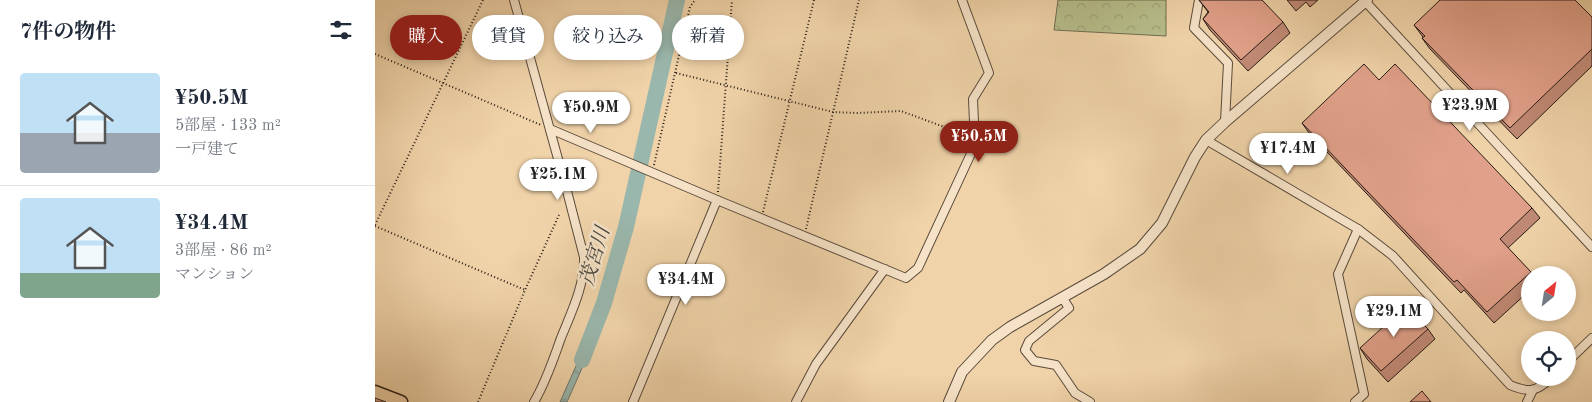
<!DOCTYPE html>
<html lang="ja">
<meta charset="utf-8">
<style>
:root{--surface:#fff;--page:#f6f6f7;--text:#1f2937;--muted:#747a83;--line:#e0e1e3;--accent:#8f2418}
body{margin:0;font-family:"Old Standard TT","Noto Serif JP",serif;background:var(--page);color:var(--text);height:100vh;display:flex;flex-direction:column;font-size:19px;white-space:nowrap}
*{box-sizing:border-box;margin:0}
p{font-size:16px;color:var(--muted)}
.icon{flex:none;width:28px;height:28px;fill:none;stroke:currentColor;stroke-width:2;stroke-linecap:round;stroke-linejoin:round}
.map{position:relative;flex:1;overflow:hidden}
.sheet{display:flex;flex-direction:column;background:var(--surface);width:375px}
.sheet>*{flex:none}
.guide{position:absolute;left:15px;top:15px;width:475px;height:45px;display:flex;gap:10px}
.needle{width:32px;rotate:30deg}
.controls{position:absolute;left:1146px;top:266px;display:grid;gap:10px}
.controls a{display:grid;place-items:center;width:55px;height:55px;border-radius:50%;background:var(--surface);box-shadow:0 2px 8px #0003;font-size:25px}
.price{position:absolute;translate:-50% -42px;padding:0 11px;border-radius:18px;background:#fff;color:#222;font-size:16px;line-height:32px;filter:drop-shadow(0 1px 2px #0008)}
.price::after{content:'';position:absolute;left:50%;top:30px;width:15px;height:11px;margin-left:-8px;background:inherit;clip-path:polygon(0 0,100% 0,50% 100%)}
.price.current{background:var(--accent);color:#fff}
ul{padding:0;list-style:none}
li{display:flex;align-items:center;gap:15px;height:125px;padding:0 20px}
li+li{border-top:1px solid var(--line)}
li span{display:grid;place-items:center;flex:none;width:140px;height:100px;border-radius:5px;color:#555}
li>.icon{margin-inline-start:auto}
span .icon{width:60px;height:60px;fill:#fffc;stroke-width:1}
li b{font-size:21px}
h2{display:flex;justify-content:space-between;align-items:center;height:60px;padding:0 20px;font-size:21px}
.tag{padding:0 18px;border-radius:22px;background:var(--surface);box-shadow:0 2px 8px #0003;font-size:18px;line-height:45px}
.tag.current{background:var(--accent);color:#fff}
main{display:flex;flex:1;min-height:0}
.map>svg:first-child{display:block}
.forest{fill:url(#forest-crowns);stroke:#6f6c50}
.water{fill:url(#water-ripples);stroke:#6c7971}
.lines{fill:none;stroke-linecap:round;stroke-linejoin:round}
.river{stroke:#9ab7ad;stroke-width:16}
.minor-casing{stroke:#5a4a3b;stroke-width:10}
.tertiary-casing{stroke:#5a4a3b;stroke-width:12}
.trunk-casing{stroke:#281c16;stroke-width:15}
.path{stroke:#281c16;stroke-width:2;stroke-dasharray:1 2.5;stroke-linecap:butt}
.minor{stroke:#f5e2c7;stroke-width:8}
.tertiary{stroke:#f5e2c7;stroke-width:10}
.trunk{stroke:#f0d3a9;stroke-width:12}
.wall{fill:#c18a76;stroke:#281c16}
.building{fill:#e0a089;stroke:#281c16}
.labels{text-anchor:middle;stroke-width:5;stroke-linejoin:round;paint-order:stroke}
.water-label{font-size:20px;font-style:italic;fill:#4a4a43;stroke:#f5e2c7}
</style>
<main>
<section class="sheet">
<h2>7件の物件<svg class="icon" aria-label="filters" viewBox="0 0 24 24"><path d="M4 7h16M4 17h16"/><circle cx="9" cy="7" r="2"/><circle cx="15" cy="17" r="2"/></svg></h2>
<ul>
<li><span style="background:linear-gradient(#bfe0f5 60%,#9aa5b1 0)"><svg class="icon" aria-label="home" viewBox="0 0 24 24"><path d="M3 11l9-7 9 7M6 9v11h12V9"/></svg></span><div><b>¥50.5M</b><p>5部屋 · 133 m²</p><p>一戸建て</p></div></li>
<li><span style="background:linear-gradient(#bfe0f5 75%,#7fa58c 0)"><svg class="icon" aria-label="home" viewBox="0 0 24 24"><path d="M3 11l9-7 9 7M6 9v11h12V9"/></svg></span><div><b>¥34.4M</b><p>3部屋 · 86 m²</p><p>マンション</p></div></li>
</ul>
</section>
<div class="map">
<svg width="1217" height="402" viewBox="0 0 1217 402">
<defs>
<pattern id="forest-crowns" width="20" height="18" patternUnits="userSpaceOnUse" patternTransform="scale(1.25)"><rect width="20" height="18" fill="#b6bd8b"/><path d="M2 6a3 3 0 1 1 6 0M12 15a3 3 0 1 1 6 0" fill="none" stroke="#9ca277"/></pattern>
<pattern id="water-ripples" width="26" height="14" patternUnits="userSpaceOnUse" patternTransform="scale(1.25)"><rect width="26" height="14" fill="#9ab7ad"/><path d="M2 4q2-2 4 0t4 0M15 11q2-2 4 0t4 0" fill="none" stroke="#7e948c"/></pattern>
</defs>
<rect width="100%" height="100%" fill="#f0d3a9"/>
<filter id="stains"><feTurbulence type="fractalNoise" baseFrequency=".004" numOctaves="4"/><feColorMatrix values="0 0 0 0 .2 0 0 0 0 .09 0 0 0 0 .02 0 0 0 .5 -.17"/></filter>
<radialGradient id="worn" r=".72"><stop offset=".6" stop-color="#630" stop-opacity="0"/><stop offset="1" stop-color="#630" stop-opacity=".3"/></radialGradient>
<path class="forest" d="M 683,0 L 791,0 L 791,36 L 679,30 Z"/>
<path class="water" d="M 213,339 L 219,341 L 192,402 L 185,402 Z"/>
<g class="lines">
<path class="river" d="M 207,360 L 229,303 L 251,227 L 302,0"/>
<defs>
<g id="minor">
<path d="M 139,0 L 193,195 L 209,257 C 210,285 196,313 186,338 C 178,360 171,382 159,402"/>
<path d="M 824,0 L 819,28 L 853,63 L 850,122"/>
<path d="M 989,0 L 1217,247"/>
<path d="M 175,129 L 342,200 L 531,278 L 543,268 L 600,145 L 598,99 L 614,73 L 587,0"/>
<path d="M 831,140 L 983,229 L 1018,256 L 1135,385 C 1154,393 1161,392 1176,378"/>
<path d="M 687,297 L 694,308 L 654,341 L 650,350 L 659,361 L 681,365 L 700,393 L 715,402"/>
<path d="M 1192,362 L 1217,338"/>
<path d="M 258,402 L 342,200"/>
<path d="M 421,402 L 441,364 L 510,269"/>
<path d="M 980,402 L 989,394 L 963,274 L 983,229"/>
<path d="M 1152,402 L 1158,390"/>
</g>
<path id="tertiary" d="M 574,402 L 587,372 L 617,340 L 635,327 L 729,274 L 765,249 L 787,223 L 820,157 L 831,140 L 850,122 L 992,0"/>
<path id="trunk" d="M 0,392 L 26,402"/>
</defs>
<use href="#minor" class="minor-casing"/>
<use href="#tertiary" class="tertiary-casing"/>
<use href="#trunk" class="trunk-casing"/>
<g class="path">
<path d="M 0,54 L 166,125"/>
<path d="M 301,73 L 458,112 L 482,113 L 526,111 L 591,135"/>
<path d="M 279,165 L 315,7 L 320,0"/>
<path d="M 343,192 L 357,0"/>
<path d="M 388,212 L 439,0"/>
<path d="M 0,225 L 108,0"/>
<path d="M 0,226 L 150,290"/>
<path d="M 431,229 L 484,0"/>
<path d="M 103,402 L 150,290 L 184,215"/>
</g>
<use href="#minor" class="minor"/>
<use href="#tertiary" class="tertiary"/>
<use href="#trunk" class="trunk"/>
</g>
<g class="wall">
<path d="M 824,0 L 908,22 L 915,33 L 873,71 L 835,30 L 828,19 L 833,12 Z"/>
<path d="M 912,0 L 943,0 L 935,7 L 931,2 L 921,11 Z"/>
<path d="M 1217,17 L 1217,66 L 1142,139 L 1055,49 L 1047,38 L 1048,37 L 1039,25 Z"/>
<path d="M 1004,80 L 1157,208 L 1165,218 L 1133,248 L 1158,275 L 1155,275 L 1155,290 L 1119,323 L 1089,290 L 1086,293 L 934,133 L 927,123 Z"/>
<path d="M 1053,329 L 1060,339 L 1013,382 L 992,359 L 985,348 Z"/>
</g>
<g class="building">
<path d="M 824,0 L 887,0 L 908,22 L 866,60 L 828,19 L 834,12 Z"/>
<path d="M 1065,0 L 1200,0 L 1217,17 L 1217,49 L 1135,128 L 1047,38 L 1050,36 L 1039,25 Z"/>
<path d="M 989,64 L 1004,80 L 1020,64 L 1157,208 L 1125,239 L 1156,272 L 1112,312 L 1082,280 L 1079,282 L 927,123 Z"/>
<path d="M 1031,306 L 1053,329 L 1006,371 L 985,348 Z"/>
<path d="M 1047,391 L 1056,402 L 1035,402 Z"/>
<path d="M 0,398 L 11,402 L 0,402 Z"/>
</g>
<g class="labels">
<g class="water-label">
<text transform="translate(219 256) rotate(-73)" y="7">茂宮川</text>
</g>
</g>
<rect width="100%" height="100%" filter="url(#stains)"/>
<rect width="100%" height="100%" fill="url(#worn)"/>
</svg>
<div class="controls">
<a><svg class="needle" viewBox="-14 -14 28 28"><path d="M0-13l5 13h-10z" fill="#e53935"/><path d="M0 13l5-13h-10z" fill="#747a83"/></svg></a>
<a><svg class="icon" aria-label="locate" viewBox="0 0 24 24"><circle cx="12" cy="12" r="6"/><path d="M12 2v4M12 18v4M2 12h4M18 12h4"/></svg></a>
</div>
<b class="price" style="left:1095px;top:132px">¥23.9M</b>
<b class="price" style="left:216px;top:134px">¥50.9M</b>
<b class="price current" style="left:604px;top:163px">¥50.5M</b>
<b class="price" style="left:913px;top:175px">¥17.4M</b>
<b class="price" style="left:183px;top:201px">¥25.1M</b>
<b class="price" style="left:311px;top:306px">¥34.4M</b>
<b class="price" style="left:1019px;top:338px">¥29.1M</b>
<div class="guide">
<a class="tag current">購入</a>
<a class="tag">賃貸</a>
<a class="tag">絞り込み</a>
<a class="tag">新着</a>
</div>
</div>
</main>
